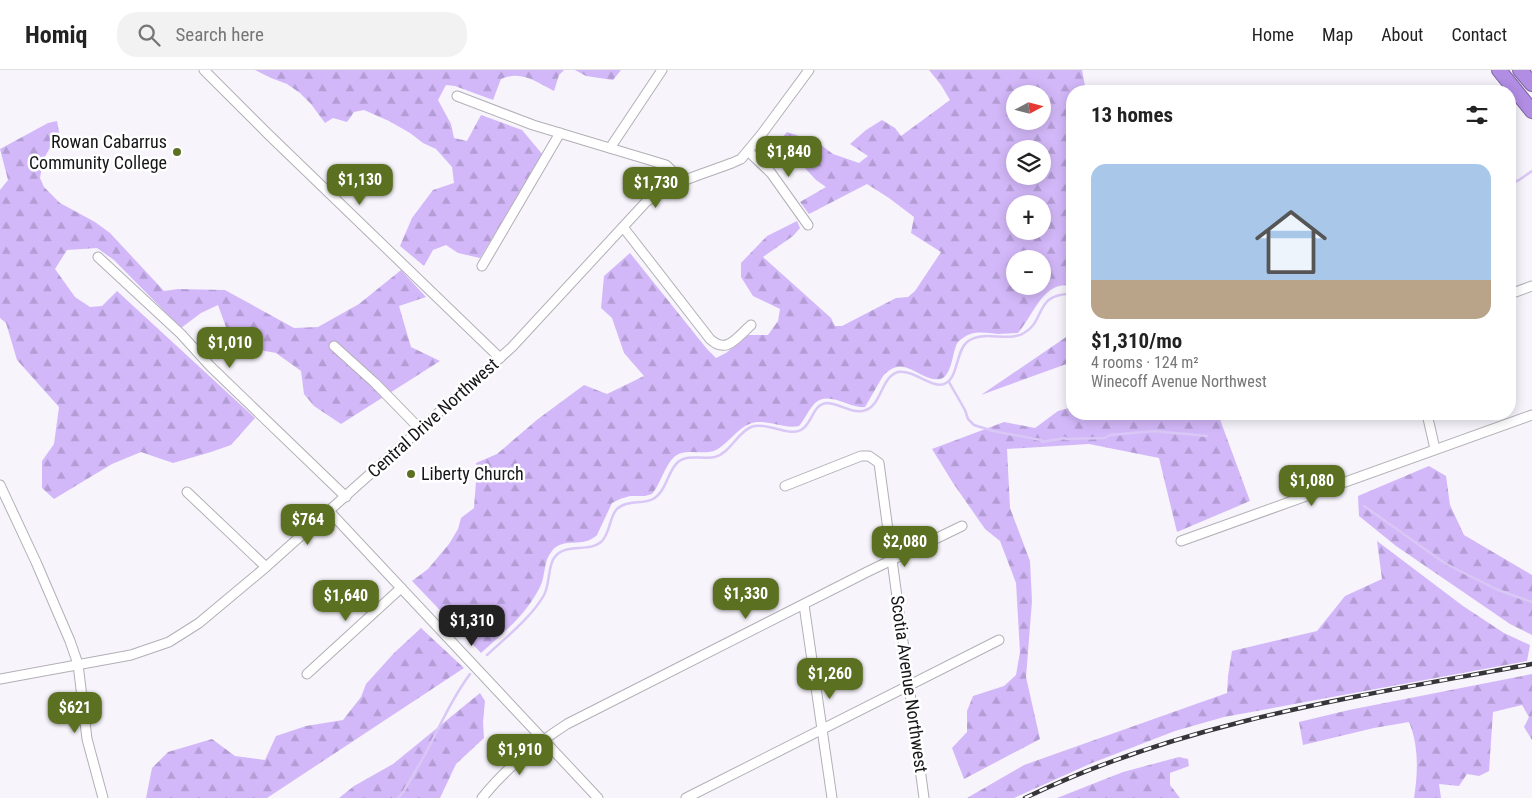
<!DOCTYPE html>
<meta charset="utf-8">
<style>
:root{--surface:#fff;--page:#f2f2f2;--text:#222;--muted:#767676;--line:#e0e0e0;--accent:#5b7020}
body{margin:0;font-family:"Roboto Condensed",sans-serif;background:var(--page);color:var(--text);height:100vh;display:flex;flex-direction:column;font-size:19px;white-space:nowrap}
*{box-sizing:border-box;margin:0}
p{font-size:16px;color:var(--muted)}
.icon{flex:none;width:28px;height:28px;fill:none;stroke:currentColor;stroke-width:2;stroke-linecap:round;stroke-linejoin:round}
.map{position:relative;flex:1;overflow:hidden}
.details{position:absolute;left:1066px;top:15px;width:450px;height:335px;display:flex;flex-direction:column;background:var(--surface);border-radius:20px;box-shadow:0 2px 12px #0003}
.details>*{flex:none}
.needle{width:32px;rotate:83deg}
.buttons{position:absolute;left:1006px;top:15px;display:grid;gap:10px}
.buttons a{display:grid;place-items:center;width:45px;height:45px;border-radius:50%;background:var(--surface);box-shadow:0 2px 12px #0003;font-size:25px}
.price{position:absolute;translate:-50% -42px;padding:0 11px;border-radius:10px;background:var(--accent);color:#fff;font-size:16px;line-height:32px;filter:drop-shadow(0 1px 2px #0008)}
.price::after{content:'';position:absolute;left:50%;top:30px;width:15px;height:11px;margin-left:-8px;background:inherit;clip-path:polygon(0 0,100% 0,50% 100%)}
.price.current{background:#222;color:#fff}
ul{padding:0;list-style:none}
li{display:grid;align-content:center;gap:10px;height:265px;padding:0 25px}
li+li{border-top:1px solid var(--line)}
li span{display:grid;place-items:center;height:155px;border-radius:15px;color:#555}
li>.icon{margin-inline-start:auto}
span .icon{width:90px;height:90px;fill:#fffc;stroke-width:1}
li b{font-size:21px}
h2{display:flex;justify-content:space-between;align-items:center;height:60px;padding:0 25px;font-size:21px}
header{display:flex;align-items:center;gap:30px;box-sizing:border-box;height:70px;padding:0 25px;background:var(--surface);border-bottom:1px solid var(--line)}
header strong{font-size:24px}
nav{display:flex;gap:28px;margin-inline-start:auto;font-size:18px}
.search{width:350px;height:45px;background:var(--page);display:flex;align-items:center;gap:12px;box-sizing:border-box;padding:0 18px;border-radius:20px;color:var(--muted);font-size:19px}
.map>svg:first-child{display:block}
.forest{fill:url(#forest-firs);fill-rule:evenodd}
.lines{fill:none;stroke-linecap:round;stroke-linejoin:round}
.stream{stroke:#d9c7f5;stroke-width:2.5}
.minor-casing{stroke:#b2afb6;stroke-width:11}
.highway-casing{stroke:#7b639d;stroke-width:16}
.minor{stroke:#fff;stroke-width:9}
.highway{stroke:#b28de4;stroke-width:14}
.rail-casing{stroke:#363539;stroke-width:4.5}
.rail{stroke:#fff;stroke-width:2.5;stroke-dasharray:8;stroke-linecap:butt}
.poi-dot{fill:#5b7020;stroke:#fff;stroke-width:2}
.labels{text-anchor:middle;stroke-width:5;stroke-linejoin:round;paint-order:stroke}
.poi-label{font-size:18px;fill:#161518;stroke:#fff;text-anchor:end}
.street-label{font-size:18px;fill:#161518;stroke:#fff}
</style>
<header>
<strong>Homiq</strong>
<div class="search"><svg class="icon" aria-label="search" viewBox="0 0 24 24"><circle cx="10" cy="10" r="6"/><path d="M15 15l6 6"/></svg>Search here</div>
<nav><a>Home</a><a>Map</a><a>About</a><a>Contact</a></nav>
</header>
<div class="map">
<svg width="1532" height="728" viewBox="0 0 1532 728">
<defs>
<pattern id="forest-firs" width="22" height="20" patternUnits="userSpaceOnUse" patternTransform="scale(1.25)"><rect width="22" height="20" fill="#d3b8f9"/><path d="M5 1l3.5 6h-7zM16 11l3.5 6h-7z" fill="#b49dd5"/></pattern>
</defs>
<rect width="100%" height="100%" fill="#f7f4fc"/>
<g class="forest">
<path d="M 255,0 L 564,0 L 559,5 L 554,21 C 536,12 522,0 501,9 L 493,30 L 455,16 L 446,15 L 438,30 L 451,54 L 454,68 L 467,71 L 481,45 L 522,60 L 543,85 L 480,188 L 458,183 L 446,175 L 433,180 L 424,196 L 400,176 L 412,148 L 433,120 L 454,113 L 452,97 L 436,79 L 423,73 L 410,63 L 389,51 L 364,40 L 354,42 L 347,52 L 333,48 L 325,53 L 311,34 L 300,23 L 287,14 L 271,8 Z"/>
<path d="M 575,0 L 621,0 L 613,10 L 586,6 Z"/>
<path d="M 929,0 L 1082,0 L 1086,21 L 1072,21 L 1072,216 C 1043,210 1034,245 1018,263 C 1011,263 1005,264 998,264 C 988,263 977,261 968,265 C 965,266 960,270 958,272 C 952,280 953,306 940,309 C 920,313 905,282 883,306 L 865,337 C 850,339 829,320 815,333 C 809,339 805,349 799,356 C 785,359 771,351 757,352 C 739,354 731,372 716,380 C 704,386 685,377 674,387 C 664,397 661,413 652,424 L 645,426 L 630,426 L 620,429 L 612,433 L 597,465 C 583,479 563,466 552,481 C 543,491 546,505 540,517 C 526,545 504,562 481,583 L 412,511 L 428,499 L 449,474 L 458,459 L 461,448 L 474,438 L 477,398 L 476,393 L 497,384 L 538,349 L 584,315 L 607,324 L 644,306 L 624,283 L 612,248 L 601,238 L 604,206 L 630,183 L 707,279 L 716,288 L 726,283 L 748,265 L 768,265 L 778,251 L 780,239 L 753,226 L 741,207 L 741,193 L 767,166 L 797,151 L 800,158 L 793,166 L 763,187 L 831,248 L 835,256 L 842,256 L 896,228 L 908,227 L 915,221 L 941,182 L 911,163 L 914,147 L 889,128 L 867,114 L 809,144 L 800,132 L 826,117 L 816,110 L 803,96 L 799,85 L 781,69 L 787,62 L 817,72 L 833,84 L 859,93 L 868,86 L 850,74 L 866,60 L 882,50 L 895,58 L 901,66 L 950,30 L 941,15 ZM 1015,24 L 1042,24 L 1042,51 L 1015,51 ZM 1015,79 L 1042,79 L 1042,106 L 1015,106 ZM 1015,134 L 1042,134 L 1042,161 L 1015,161 ZM 1015,189 L 1042,189 L 1042,216 L 1015,216 Z"/>
<path d="M 57,51 L 59,62 L 43,90 L 40,108 L 44,117 L 60,133 L 95,152 L 110,163 L 164,221 L 178,219 L 225,220 L 294,258 L 318,257 L 359,234 L 401,200 L 426,227 L 399,236 L 411,277 L 440,291 L 341,354 L 314,336 L 304,324 L 301,301 L 276,283 L 248,278 L 227,260 L 218,235 L 201,243 L 181,258 L 114,190 L 97,178 L 67,180 L 55,199 L 75,227 L 90,237 L 102,236 L 117,221 L 255,348 L 231,375 L 211,382 L 173,393 L 141,382 L 112,394 L 54,429 L 42,418 L 42,391 L 54,374 L 59,337 L 17,290 L 6,253 L 0,248 L 0,120 L 8,110 L 0,79 L 48,53 Z"/>
<path d="M 1072,263 L 1072,292 L 981,325 Z"/>
<path d="M 1072,337 L 1072,344 L 1153,344 L 1154,349 L 1172,344 L 1218,344 L 1250,431 L 1177,462 L 1159,388 L 1089,374 L 1007,379 L 1010,438 L 1030,491 L 1032,531 L 1026,607 L 1040,669 L 964,709 L 952,678 L 967,662 L 967,641 L 973,626 L 1004,616 L 1016,605 L 1020,582 L 1016,513 L 1000,471 L 985,459 L 953,413 L 932,379 L 1004,352 L 1035,358 L 1058,341 Z"/>
<path d="M 1429,396 L 1446,406 L 1450,435 L 1464,465 L 1532,505 L 1532,565 L 1510,554 L 1396,476 L 1359,446 L 1358,426 Z"/>
<path d="M 1377,471 L 1463,536 L 1504,563 L 1530,575 L 1527,591 L 1224,647 L 1175,661 L 1092,693 L 1014,728 L 967,728 L 1024,695 L 1227,623 L 1228,606 L 1232,581 L 1317,561 L 1345,526 L 1382,509 Z"/>
<path d="M 421,558 L 464,598 L 267,728 L 146,728 L 152,698 L 168,682 L 212,669 L 235,686 L 265,690 L 276,666 L 306,656 L 343,650 L 361,627 L 366,614 L 394,583 Z"/>
<path d="M 1532,604 L 1532,670 L 1524,657 L 1529,647 L 1522,635 L 1493,642 L 1489,701 L 1479,706 L 1467,704 L 1459,716 L 1439,714 L 1441,728 L 1414,728 C 1418,703 1419,676 1409,652 L 1374,658 L 1303,675 L 1299,652 L 1349,640 Z"/>
<path d="M 480,623 L 485,631 L 483,652 L 484,668 L 456,694 L 440,728 L 339,728 L 354,716 L 393,694 Z"/>
<path d="M 1179,687 L 1188,689 L 1189,696 L 1170,703 L 1170,715 L 1180,728 L 1057,728 L 1123,702 Z"/>
</g>
<g class="lines">
<g class="stream">
<path d="M 1510,114 L 1519,110 L 1532,101"/>
<path d="M 949,312 L 965,340 L 968,349 L 974,355 L 993,361 L 1041,370 L 1042,372 L 1065,368 L 1066,369 L 1105,368 L 1110,365 L 1154,361 L 1207,366"/>
<path d="M 1364,436 L 1446,494 L 1498,520 L 1532,532"/>
<path d="M 487,585 C 504,569 532,547 544,525 C 550,514 548,496 554,488 C 565,472 588,483 601,472 C 610,464 609,449 616,440 C 626,429 642,435 653,429 C 666,422 667,403 677,393 C 687,383 703,390 715,387 C 730,383 737,363 751,357 C 766,351 788,367 801,360 C 813,354 812,333 828,333 C 841,334 853,345 866,340 C 882,334 881,307 898,302 C 914,299 934,321 946,313 C 958,307 956,281 967,272 C 983,259 1007,273 1024,263 C 1046,251 1034,223 1072,224"/>
<path d="M 398,728 L 404,721 C 413,705 423,689 431,673 C 443,649 454,626 470,604"/>
</g>
<defs>
<g id="minor">
<path d="M 204,0 L 269,65 L 500,288"/>
<path d="M 457,26 L 533,55 L 666,95 L 683,111"/>
<path d="M 610,78 L 662,0"/>
<path d="M 748,81 L 771,103 L 808,155"/>
<path d="M 623,157 L 710,269 C 727,285 737,267 751,255"/>
<path d="M 98,187 L 181,264 L 210,296 L 346,427"/>
<path d="M 482,196 L 560,63"/>
<path d="M 1510,224 L 1532,216"/>
<path d="M 334,276 L 375,313 L 421,360"/>
<path d="M 1427,344 L 1435,379"/>
<path d="M 0,415 L 36,492 L 70,571 L 78,594 L 87,669 L 103,728"/>
<path d="M 785,416 L 861,386 L 869,386 L 879,393 L 924,728"/>
<path d="M 187,422 L 266,497"/>
<path d="M 329,441 L 598,728"/>
<path d="M 1181,471 L 1532,345"/>
<path d="M 804,535 L 832,728"/>
<path d="M 307,604 L 401,518"/>
<path d="M 0,609 L 131,585 L 169,572 L 199,553 L 266,497 L 512,277 L 646,132 C 671,112 703,104 732,93 L 741,89 L 761,65 L 809,0"/>
<path d="M 482,728 C 505,699 536,674 567,654 L 867,502 L 962,456"/>
<path d="M 686,728 L 999,570"/>
</g>
<g id="highway">
<path d="M 1499,0 L 1532,41"/>
<path d="M 1520,0 L 1532,14"/>
</g>
</defs>
<use href="#minor" class="minor-casing"/>
<use href="#highway" class="highway-casing"/>
<use href="#minor" class="minor"/>
<use href="#highway" class="highway"/>
<defs>
<path id="rail" d="M 1025,728 C 1184,651 1360,626 1532,594"/>
</defs>
<use href="#rail" class="rail-casing"/>
<use href="#rail" class="rail"/>
</g>
<g class="poi-dot">
<circle cx="177" cy="82" r="5"/>
<circle cx="411" cy="404" r="5"/>
</g>
<g class="labels">
<g class="poi-label">
<text x="167" y="78">Rowan Cabarrus<tspan x="167" dy="21">Community College</tspan></text>
<text x="421" y="410" text-anchor="start">Liberty Church</text>
</g>
<g class="street-label">
<text transform="translate(433 348) rotate(-42)" y="6">Central Drive Northwest</text>
<text transform="translate(909 614) rotate(82)" y="6">Scotia Avenue Northwest</text>
</g>
</g>
</svg>
<div class="buttons">
<a><svg class="needle" viewBox="-14 -14 28 28"><path d="M0-13l5 13h-10z" fill="#e53935"/><path d="M0 13l5-13h-10z" fill="#767676"/></svg></a>
<a><svg class="icon" aria-label="layers" viewBox="0 0 24 24"><path d="M12 4l9 5-9 5-9-5zM3 14l9 5 9-5"/></svg></a>
<a>+</a>
<a>−</a>
</div>
<b class="price" style="left:789px;top:108px">$1,840</b>
<b class="price" style="left:360px;top:136px">$1,130</b>
<b class="price" style="left:656px;top:139px">$1,730</b>
<b class="price" style="left:230px;top:299px">$1,010</b>
<b class="price" style="left:1312px;top:437px">$1,080</b>
<b class="price" style="left:308px;top:476px">$764</b>
<b class="price" style="left:905px;top:498px">$2,080</b>
<b class="price" style="left:746px;top:550px">$1,330</b>
<b class="price" style="left:346px;top:552px">$1,640</b>
<b class="price current" style="left:472px;top:577px">$1,310</b>
<b class="price" style="left:830px;top:630px">$1,260</b>
<b class="price" style="left:75px;top:664px">$621</b>
<b class="price" style="left:520px;top:706px">$1,910</b>
<section class="details">
<h2>13 homes<svg class="icon" aria-label="filters" viewBox="0 0 24 24"><path d="M4 7h16M4 17h16"/><circle cx="9" cy="7" r="2"/><circle cx="15" cy="17" r="2"/></svg></h2>
<ul>
<li><span style="background:linear-gradient(#a9c7e8 75%,#b9a48a 0)"><svg class="icon" aria-label="home" viewBox="0 0 24 24"><path d="M3 11l9-7 9 7M6 9v11h12V9"/></svg></span><div><b>$1,310/mo</b><p>4 rooms · 124 m²</p><p>Winecoff Avenue Northwest</p></div></li>
</ul>
</section>
</div>
